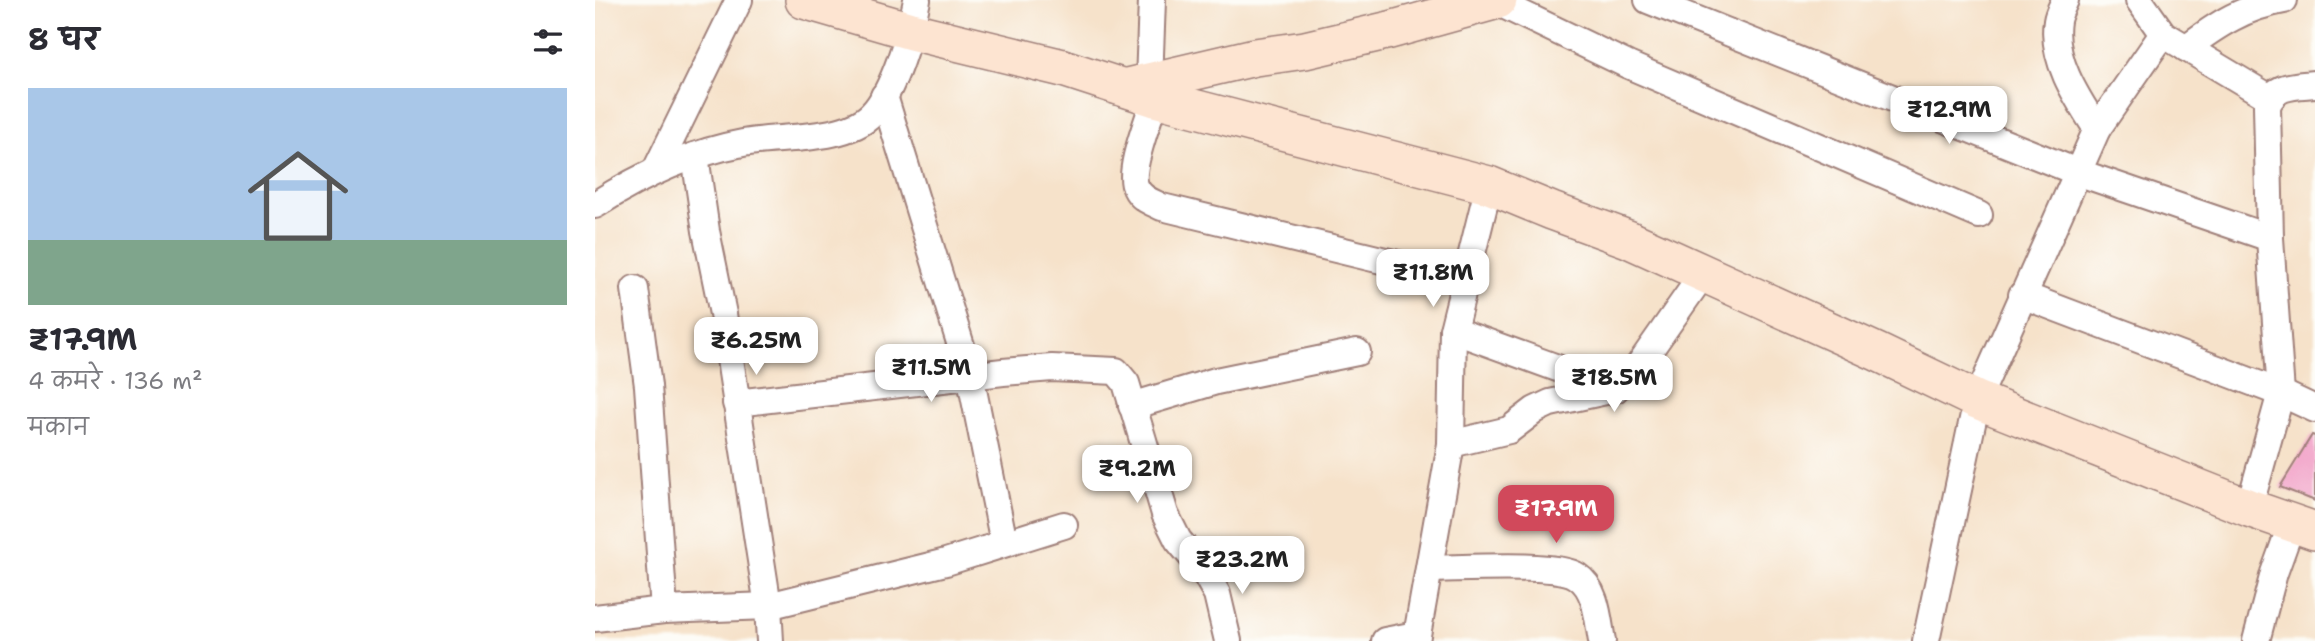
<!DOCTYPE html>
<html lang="hi">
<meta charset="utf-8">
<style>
:root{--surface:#fff;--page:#f7f7f7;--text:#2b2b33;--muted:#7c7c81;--accent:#d1495b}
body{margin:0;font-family:"Shantell Sans","Playpen Sans Deva",sans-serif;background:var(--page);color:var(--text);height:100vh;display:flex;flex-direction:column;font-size:26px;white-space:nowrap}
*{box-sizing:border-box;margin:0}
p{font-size:23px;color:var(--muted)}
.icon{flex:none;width:38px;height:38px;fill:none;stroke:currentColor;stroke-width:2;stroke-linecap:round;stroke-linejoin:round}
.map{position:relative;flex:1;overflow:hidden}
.panel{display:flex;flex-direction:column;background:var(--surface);width:595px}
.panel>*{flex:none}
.price{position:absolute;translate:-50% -60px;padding:0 16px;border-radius:14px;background:#fff;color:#222;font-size:23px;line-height:46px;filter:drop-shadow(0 2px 4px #0008)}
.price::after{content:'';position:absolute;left:50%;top:42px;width:21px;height:16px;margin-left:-10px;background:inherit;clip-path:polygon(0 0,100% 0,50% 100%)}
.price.active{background:var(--accent);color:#fff}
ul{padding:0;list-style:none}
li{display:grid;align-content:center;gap:14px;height:371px;padding:0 28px}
li span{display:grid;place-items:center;height:217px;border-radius:0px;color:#555}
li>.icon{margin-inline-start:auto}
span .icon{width:126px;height:126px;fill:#fffc;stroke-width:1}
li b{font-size:30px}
h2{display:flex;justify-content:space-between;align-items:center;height:84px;padding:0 28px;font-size:30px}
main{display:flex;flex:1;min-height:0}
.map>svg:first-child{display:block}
.building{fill:#f3abcd}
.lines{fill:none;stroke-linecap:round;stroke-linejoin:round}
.street-casing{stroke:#a0807a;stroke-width:30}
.secondary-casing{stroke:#a0807a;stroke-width:40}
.street{stroke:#fff;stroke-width:26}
.secondary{stroke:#fde4d1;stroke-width:37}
</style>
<main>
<section class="panel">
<h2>8 घर<svg class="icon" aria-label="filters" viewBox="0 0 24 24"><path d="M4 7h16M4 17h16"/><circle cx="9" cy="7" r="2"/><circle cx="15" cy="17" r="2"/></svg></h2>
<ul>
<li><span style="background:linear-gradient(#a9c7e8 70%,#7fa58c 0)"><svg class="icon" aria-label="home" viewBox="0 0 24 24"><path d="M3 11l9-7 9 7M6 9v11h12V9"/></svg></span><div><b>₹17.9M</b><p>4 कमरे · 136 m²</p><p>मकान</p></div></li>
</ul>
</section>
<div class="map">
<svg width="1720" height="641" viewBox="0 0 1720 641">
<rect width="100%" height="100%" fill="#fdfcf7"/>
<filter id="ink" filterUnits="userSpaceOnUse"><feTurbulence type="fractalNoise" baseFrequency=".0143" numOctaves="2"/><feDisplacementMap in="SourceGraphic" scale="14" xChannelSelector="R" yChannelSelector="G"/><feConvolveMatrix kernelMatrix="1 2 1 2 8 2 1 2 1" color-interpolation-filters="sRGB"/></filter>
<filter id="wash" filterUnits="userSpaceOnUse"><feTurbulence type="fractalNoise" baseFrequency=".00686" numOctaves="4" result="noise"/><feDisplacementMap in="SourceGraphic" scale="28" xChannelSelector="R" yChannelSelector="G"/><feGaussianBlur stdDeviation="1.57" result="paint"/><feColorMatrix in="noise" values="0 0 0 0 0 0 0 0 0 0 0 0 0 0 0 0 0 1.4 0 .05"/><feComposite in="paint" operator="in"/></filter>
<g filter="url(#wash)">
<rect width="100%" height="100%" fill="#f6e2ca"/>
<g id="blocks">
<path class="building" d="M 1717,435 L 1720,436 L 1720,501 L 1685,487 Z"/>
</g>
</g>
<g filter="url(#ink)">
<use href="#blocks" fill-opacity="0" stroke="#a0807a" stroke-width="2"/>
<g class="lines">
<defs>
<g id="street">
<path d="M 1053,0 L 1482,172 L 1675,238"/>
<path d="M 1470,0 C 1467,7 1463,14 1462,21 C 1456,59 1482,98 1502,129"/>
<path d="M 1544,0 L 1568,34 L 1675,98"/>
<path d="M 900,1 L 1033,65 L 1384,215"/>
<path d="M 1591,48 C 1623,24 1649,7 1689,0"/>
<path d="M 554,82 L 557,0"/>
<path d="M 289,96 L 375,375 L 409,543"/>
<path d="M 560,98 C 555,117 532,171 541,188 C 546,199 557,202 567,207 L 869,280"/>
<path d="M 100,156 L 111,231 L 128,314 L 173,606 L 175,641"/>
<path d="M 61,170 L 144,0"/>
<path d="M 0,205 C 45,176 94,153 148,143 C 184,136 250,142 277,114 C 299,91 316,31 322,0"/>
<path d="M 40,289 L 53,386 L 69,610"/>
<path d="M 1427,295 L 1686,393 L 1720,409"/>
<path d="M 858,330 L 1020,389"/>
<path d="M 141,403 L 408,372 L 457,368 L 521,371 L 531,383 L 570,514 L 583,540 L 609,571 L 622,594 L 633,641"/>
<path d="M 537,406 L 621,381 L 762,352"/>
<path d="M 856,444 L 914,430 L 940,410 L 955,403 L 1020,389 L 1038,374 L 1108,274"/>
<path d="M 1654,508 L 1686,393 L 1675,238 L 1672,106 C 1680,84 1700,86 1720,84"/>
<path d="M 835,569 C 864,569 962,562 982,576 C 1002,589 1003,620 1007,641"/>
<path d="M 0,618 L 69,610 L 173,606 L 351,562 L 469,525"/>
<path d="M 790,641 L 821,635"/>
<path d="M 821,641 L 856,444 L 858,330 L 894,185"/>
<path d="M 1331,641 L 1382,400 L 1502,129 L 1568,34"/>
<path d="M 1661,641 L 1679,573 L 1697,523"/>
</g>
<g id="secondary">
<path d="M 209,0 L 316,31 L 468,68 L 560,98 L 894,185 L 957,211 L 1033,239 L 1282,352 L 1382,400 L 1654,508 L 1720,531"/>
<path d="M 532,87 L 660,57 L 710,50 L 795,30 L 903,0"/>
</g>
</defs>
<use href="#street" class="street-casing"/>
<use href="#secondary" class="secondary-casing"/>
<use href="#street" class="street"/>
<use href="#secondary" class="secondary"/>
</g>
</g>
</svg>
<b class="price" style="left:1354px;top:146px">₹12.9M</b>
<b class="price" style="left:838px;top:309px">₹11.8M</b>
<b class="price" style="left:161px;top:377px">₹6.25M</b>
<b class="price" style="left:336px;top:404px">₹11.5M</b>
<b class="price" style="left:1019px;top:414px">₹18.5M</b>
<b class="price" style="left:542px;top:505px">₹9.2M</b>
<b class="price active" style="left:961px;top:545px">₹17.9M</b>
<b class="price" style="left:647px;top:596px">₹23.2M</b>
</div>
</main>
